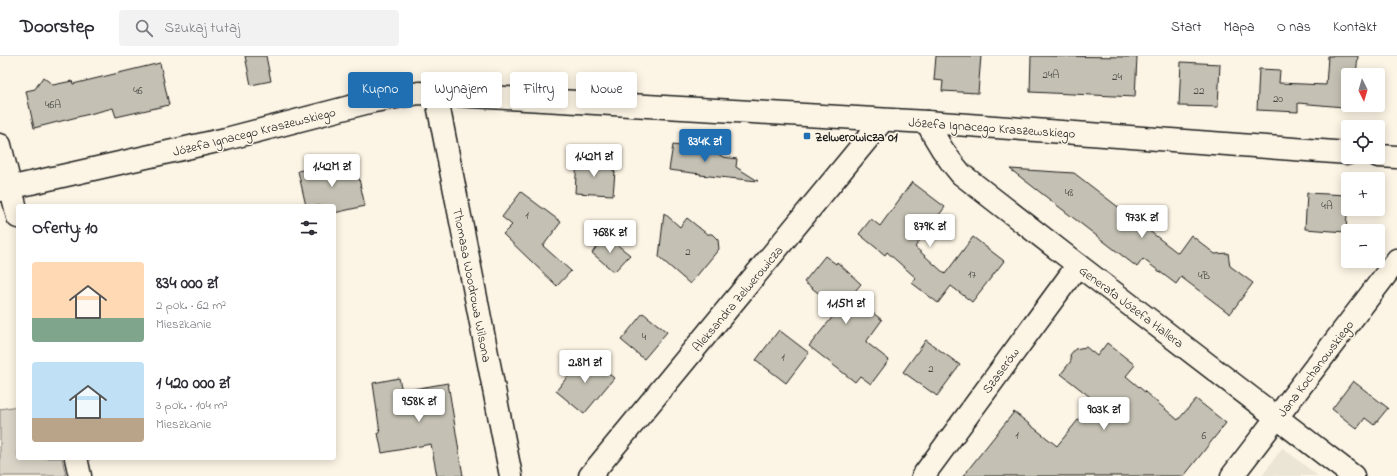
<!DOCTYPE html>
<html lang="pl">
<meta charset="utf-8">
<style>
:root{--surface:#fff;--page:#f2f2f3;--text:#2b2b33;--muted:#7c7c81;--line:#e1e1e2;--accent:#1f6fb2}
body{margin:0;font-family:"Indie Flower",sans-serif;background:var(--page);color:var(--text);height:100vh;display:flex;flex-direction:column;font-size:15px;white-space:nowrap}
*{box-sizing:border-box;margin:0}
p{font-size:13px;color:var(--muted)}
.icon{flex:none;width:22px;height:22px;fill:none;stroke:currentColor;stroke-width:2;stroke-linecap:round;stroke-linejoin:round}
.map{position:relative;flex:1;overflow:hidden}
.details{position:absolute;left:16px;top:148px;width:320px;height:256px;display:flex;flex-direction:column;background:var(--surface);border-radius:4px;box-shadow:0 2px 10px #0003}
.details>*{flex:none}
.hud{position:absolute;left:348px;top:16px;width:380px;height:36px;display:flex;gap:8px}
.needle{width:26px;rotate:175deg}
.fabs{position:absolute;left:1341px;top:12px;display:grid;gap:8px}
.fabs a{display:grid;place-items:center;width:44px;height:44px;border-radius:4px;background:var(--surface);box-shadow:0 2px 10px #0003;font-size:20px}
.price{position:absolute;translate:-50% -34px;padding:0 9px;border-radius:4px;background:#fff;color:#222;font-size:13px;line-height:26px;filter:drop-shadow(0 1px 2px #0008)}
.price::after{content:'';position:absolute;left:50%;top:24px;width:12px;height:9px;margin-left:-6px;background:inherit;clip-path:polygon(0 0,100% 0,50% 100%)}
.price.selected{background:var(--accent);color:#fff}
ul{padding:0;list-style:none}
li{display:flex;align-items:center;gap:12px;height:100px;padding:0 16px}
li span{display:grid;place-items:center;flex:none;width:112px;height:80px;border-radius:4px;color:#555}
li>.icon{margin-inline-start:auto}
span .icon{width:48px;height:48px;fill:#fffc;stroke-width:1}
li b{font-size:17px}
h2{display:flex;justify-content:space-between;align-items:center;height:48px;padding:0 16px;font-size:17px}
.chip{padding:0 14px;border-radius:4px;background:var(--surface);box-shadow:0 2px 10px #0003;font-size:14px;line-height:36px}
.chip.selected{background:var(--accent);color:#fff}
header{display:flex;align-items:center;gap:24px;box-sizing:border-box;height:56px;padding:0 20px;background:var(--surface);border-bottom:1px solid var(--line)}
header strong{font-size:19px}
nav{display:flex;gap:22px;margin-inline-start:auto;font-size:14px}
.search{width:280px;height:36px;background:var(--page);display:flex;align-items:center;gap:10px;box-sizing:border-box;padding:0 14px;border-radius:4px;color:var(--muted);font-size:15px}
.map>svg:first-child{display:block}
.built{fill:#ebe5d6}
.green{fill:#dbd5c8;stroke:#7c7872}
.building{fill:#c4c0b3;stroke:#1c1c1c}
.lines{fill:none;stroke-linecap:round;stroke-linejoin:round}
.minor-casing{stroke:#1c1c1c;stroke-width:25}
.minor{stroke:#fcf5e5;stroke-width:22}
.poi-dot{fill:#1f6fb2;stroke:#fcf5e5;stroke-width:1.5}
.labels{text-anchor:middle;stroke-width:3;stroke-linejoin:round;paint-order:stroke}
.number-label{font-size:11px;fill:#464542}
.street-label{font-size:13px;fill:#1c1c1c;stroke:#fcf5e5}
.poi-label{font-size:13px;font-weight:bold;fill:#1c1c1c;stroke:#fcf5e5;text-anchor:start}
</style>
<header>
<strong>Doorstep</strong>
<div class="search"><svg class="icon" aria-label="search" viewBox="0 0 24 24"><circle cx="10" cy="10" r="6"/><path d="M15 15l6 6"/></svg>Szukaj tutaj</div>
<nav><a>Start</a><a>Mapa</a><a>O nas</a><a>Kontakt</a></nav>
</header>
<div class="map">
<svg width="1397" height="420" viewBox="0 0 1397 420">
<rect width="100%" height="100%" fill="#fcf5e5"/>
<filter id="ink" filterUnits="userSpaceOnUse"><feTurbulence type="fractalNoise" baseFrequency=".025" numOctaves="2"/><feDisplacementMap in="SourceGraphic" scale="8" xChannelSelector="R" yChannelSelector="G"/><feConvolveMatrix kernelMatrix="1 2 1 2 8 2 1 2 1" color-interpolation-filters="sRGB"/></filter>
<g filter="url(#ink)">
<path class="built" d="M 1282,392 L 1283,392 L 1318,420 L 1262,420 Z"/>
<path class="green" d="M 18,350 L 18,402 L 62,402 L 66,420 L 0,420 L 0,353 Z"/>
<g class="building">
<path d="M 245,0 L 266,0 L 271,25 L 251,29 Z"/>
<path d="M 936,0 L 981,0 L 978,37 L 942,35 L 943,25 L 934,24 Z"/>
<path d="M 1031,0 L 1137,1 L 1135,41 L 1030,36 Z"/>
<path d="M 1328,0 L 1358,0 L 1356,19 L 1348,19 L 1348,49 L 1355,49 L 1355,52 L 1298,47 L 1298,56 L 1257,54 L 1259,13 L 1280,14 L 1279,27 L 1326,29 Z"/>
<path d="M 1181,6 L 1220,8 L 1218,51 L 1179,50 Z"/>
<path d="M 160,7 L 169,49 L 116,61 L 113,52 L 34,72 L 26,35 L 35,33 L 43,21 L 53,29 L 72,25 L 73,28 Z"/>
<path d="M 673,89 L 712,94 L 723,101 L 737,103 L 736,111 L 758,125 L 700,119 L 701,118 L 669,114 Z"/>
<path d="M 577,102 L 601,104 L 615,116 L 613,139 L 575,137 Z"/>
<path d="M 356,109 L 365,150 L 334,157 L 334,150 L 306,150 L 298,115 L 320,110 L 322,116 Z"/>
<path d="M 1010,113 L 1074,117 L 1178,197 L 1191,179 L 1215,198 L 1228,197 L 1230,210 L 1253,227 L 1230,258 L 1181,221 L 1176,228 L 1143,203 L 1137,211 Z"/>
<path d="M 912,126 L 945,151 L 915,191 L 945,218 L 973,181 L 1004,205 L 972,246 L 951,230 L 938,247 L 912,227 L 916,222 L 887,196 L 885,199 L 859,178 L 871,163 L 880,170 Z"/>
<path d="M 521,136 L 561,166 L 543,190 L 571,215 L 557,230 L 503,178 L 512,169 L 502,161 Z"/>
<path d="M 1307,137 L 1348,139 L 1346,176 L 1305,173 Z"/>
<path d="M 664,157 L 680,171 L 687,162 L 707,178 L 712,178 L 718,184 L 719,193 L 690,228 L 659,201 Z"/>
<path d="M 605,179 L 630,199 L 614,216 L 592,197 Z"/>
<path d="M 825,200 L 836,208 L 837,206 L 861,228 L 851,240 L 882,264 L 866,286 L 889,304 L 871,328 L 860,320 L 855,326 L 809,290 L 839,253 L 804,226 Z"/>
<path d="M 643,257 L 667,276 L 644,303 L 621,284 Z"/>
<path d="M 779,274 L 809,297 L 786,327 L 756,304 Z"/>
<path d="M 926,284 L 960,309 L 937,340 L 903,316 Z"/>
<path d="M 1107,287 L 1135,309 L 1126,320 L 1178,364 L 1196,343 L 1226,367 L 1184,420 L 963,420 L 1014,356 L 1057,390 L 1094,344 L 1061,318 L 1071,305 L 1070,299 L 1075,293 L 1086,291 L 1097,300 Z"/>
<path d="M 585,299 L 614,322 L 584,358 L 556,335 Z"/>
<path d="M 399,322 L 402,335 L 448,327 L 463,420 L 437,420 L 431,388 L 382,397 L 378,377 L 380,377 L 373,327 Z"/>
<path d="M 1353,325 L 1388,352 L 1374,369 L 1365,362 L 1357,373 L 1332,353 Z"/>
</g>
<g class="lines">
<defs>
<g id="minor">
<path d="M 436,38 L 511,420"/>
<path d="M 927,66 C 936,85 947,102 961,118 L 1078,209 L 1353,420"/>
<path d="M 0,89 L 18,161"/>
<path d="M 1378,100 L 1397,101"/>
<path d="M 0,134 L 226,83 L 369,46 L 419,37 L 927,66 L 1348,97"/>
<path d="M 76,402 L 80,420"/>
<path d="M 590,420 L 883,64"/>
<path d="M 923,420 L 1078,209"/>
<path d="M 1232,420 L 1397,204"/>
</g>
</defs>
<use href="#minor" class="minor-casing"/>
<use href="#minor" class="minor"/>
</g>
</g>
<rect class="poi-dot" x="803" y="76" width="8" height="8" rx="2"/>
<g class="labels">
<g class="number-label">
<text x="1051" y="22">24A</text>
<text x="1117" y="24">24</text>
<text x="138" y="38">46</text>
<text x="1199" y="38">22</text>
<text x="1278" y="46">20</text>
<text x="53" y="52">46A</text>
<text x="1069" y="140">48</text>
<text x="1327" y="153">4A</text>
<text x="527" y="163">1</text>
<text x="688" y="199">2</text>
<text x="972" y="222">17</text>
<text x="1204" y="223">4B</text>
<text x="644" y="284">4</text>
<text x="783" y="305">1</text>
<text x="931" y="316">2</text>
<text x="1017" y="383">1</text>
<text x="1204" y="383">6</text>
</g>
<g class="street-label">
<text transform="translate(992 71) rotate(4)" y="5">Józefa Ignacego Kraszewskiego</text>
<text transform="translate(254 75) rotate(-14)" y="5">Józefa Ignacego Kraszewskiego</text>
<text transform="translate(473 229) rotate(79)" y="5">Thomasa Woodrowa Wilsona</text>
<text transform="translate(737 242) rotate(-50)" y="5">Aleksandra Zelwerowicza</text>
<text transform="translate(1132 250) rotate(37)" y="5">Generała Józefa Hallera</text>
<text transform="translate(1315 312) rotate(-53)" y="5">Jana Kochanowskiego</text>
<text transform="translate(1000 314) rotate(-54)" y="5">Szaserów</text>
</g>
<g class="poi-label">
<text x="815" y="85">Zelwerowicza 01</text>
</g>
</g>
</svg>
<div class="fabs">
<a><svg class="needle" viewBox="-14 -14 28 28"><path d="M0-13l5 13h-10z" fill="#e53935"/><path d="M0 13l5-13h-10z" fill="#7c7c81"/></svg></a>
<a><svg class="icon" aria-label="locate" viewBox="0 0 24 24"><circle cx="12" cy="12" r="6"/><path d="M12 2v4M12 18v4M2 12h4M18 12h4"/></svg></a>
<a>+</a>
<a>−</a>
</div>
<b class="price selected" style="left:705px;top:107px">834K zł</b>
<b class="price" style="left:594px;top:122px">1.42M zł</b>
<b class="price" style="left:332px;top:132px">1.42M zł</b>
<b class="price" style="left:1142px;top:183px">973K zł</b>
<b class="price" style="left:930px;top:192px">879K zł</b>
<b class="price" style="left:610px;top:198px">768K zł</b>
<b class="price" style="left:846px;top:269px">1.15M zł</b>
<b class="price" style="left:585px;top:328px">2.8M zł</b>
<b class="price" style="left:419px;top:367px">958K zł</b>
<b class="price" style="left:1104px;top:375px">903K zł</b>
<div class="hud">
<a class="chip selected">Kupno</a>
<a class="chip">Wynajem</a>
<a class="chip">Filtry</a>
<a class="chip">Nowe</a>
</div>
<section class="details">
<h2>Oferty: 10<svg class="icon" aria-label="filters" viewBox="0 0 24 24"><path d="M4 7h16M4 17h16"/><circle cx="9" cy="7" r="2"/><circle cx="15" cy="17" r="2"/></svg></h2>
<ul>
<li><span style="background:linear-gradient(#ffd9b3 70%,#7fa58c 0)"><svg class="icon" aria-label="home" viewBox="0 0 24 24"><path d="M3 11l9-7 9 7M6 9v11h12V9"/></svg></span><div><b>834 000 zł</b><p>2 pok. · 62 m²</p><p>Mieszkanie</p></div></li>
<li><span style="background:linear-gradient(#bfe0f5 70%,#b9a48a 0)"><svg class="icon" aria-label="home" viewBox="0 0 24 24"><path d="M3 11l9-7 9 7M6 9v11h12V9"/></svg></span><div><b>1 420 000 zł</b><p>3 pok. · 104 m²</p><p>Mieszkanie</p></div></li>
</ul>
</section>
</div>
